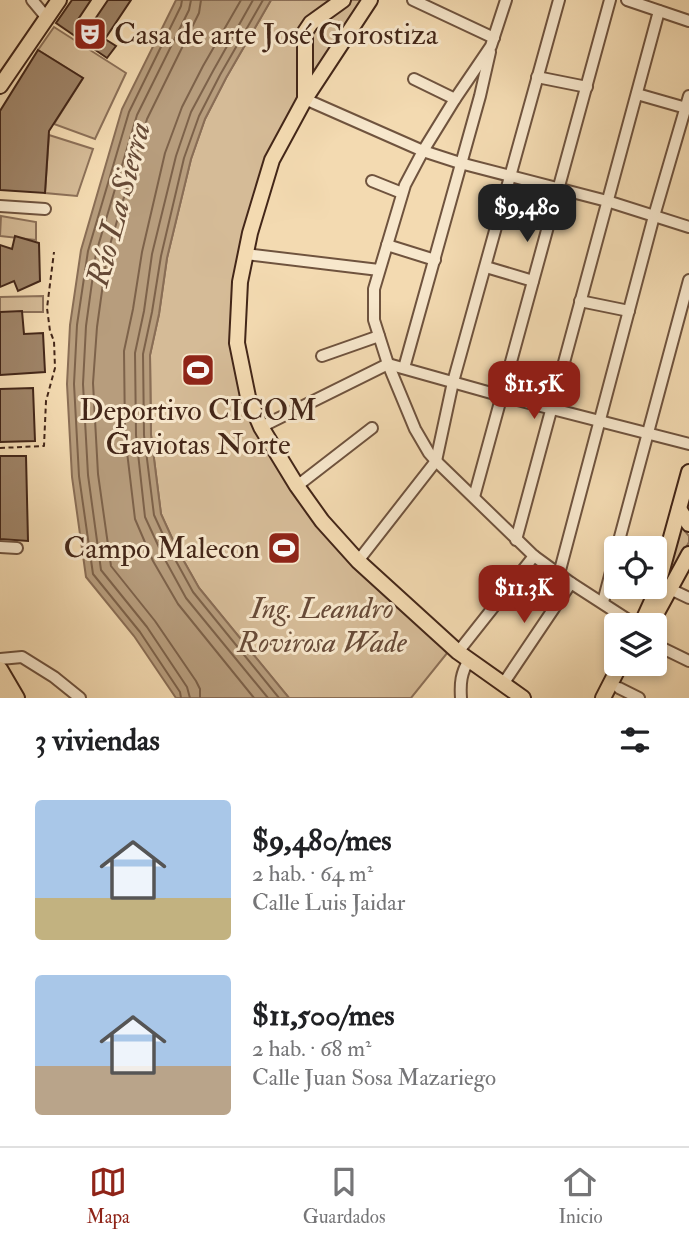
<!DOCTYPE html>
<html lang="es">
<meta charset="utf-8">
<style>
:root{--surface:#fff;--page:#f2f2f2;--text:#202124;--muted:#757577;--line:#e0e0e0;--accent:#8f2418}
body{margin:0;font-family:"IM FELL Double Pica",serif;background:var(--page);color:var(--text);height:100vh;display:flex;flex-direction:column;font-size:26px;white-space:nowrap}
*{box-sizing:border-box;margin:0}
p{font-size:23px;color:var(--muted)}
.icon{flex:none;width:38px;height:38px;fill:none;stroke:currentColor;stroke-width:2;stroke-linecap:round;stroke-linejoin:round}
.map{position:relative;height:698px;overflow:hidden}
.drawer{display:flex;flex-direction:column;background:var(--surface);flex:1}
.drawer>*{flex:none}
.tools{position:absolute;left:604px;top:536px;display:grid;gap:14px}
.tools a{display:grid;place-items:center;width:63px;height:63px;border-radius:7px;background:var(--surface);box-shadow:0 4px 10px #0003;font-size:35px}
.price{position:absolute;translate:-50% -60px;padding:0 16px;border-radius:14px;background:var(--accent);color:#fff;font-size:23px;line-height:46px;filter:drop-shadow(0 2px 4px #0008)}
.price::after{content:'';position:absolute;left:50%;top:42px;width:21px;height:16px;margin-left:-10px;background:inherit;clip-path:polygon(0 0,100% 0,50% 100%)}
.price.current{background:#222;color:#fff}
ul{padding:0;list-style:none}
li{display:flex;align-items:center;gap:21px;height:175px;padding:0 35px}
li span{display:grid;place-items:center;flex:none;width:196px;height:140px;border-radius:7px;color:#555}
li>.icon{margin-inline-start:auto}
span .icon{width:84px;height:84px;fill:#fffc;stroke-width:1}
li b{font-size:30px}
h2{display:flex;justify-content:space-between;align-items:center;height:84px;padding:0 35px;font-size:30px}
.tabs{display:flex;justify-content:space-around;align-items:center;height:98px;border-top:2px solid var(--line);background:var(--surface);font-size:19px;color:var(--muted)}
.tabs a{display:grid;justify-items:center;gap:4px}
.tabs .current{color:var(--accent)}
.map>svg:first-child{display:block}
.green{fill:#d5bb97;stroke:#8c7058;stroke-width:2}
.water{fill:#b79d7d;stroke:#896d55;stroke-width:2}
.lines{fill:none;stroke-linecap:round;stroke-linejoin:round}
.shore{stroke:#7d624a;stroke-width:2}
.building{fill:#9f8468;stroke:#432618;stroke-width:2}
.minor-casing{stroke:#6f533e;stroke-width:14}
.major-casing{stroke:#432618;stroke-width:18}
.path{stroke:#432618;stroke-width:2;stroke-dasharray:5 3.5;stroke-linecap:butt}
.minor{stroke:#f7e7cc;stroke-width:10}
.major{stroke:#f3dab1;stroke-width:14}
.labels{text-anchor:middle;stroke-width:6;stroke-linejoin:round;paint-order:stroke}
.poi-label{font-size:30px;fill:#432618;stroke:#f7e7cc;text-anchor:start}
.park-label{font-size:30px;font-style:italic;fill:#684b38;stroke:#f7e7cc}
.water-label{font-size:32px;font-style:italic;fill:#664a36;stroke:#f7e7cc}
</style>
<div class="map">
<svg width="689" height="698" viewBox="0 0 689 698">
<rect width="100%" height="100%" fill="#f3dab1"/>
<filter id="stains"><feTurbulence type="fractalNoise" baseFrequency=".00286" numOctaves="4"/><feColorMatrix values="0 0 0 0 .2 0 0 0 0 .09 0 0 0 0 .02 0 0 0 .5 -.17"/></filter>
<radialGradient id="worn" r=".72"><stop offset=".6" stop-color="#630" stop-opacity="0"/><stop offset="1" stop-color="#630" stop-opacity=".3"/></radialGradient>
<g class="green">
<path d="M 271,0 L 370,0 L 272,160 L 246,253 L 237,343 L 248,397 L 322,521 L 452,647 L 411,698 L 289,698 L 199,588 L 177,549 L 161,514 L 151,435 L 150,355 L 159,314 L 167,258 L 191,159 L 205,119 L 226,78 Z"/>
<path d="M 54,27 L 126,73 L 95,139 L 54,124 L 83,78 L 38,50 Z"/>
<path d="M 49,135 L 93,149 L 77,196 L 45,193 Z"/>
<path d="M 1,216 L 36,222 L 36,240 L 0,236 Z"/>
<path d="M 43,296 L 43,312 L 0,312 L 0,297 Z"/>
<path d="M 680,525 L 689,536 L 689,542 L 664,590 Z"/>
</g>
<path class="water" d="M 176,0 L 271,0 L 226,78 L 205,119 L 191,159 L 167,258 L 159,314 L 150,355 L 151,435 L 161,514 L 177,549 L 199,588 L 289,698 L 176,698 L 134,636 L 86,577 L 72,477 L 67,384 L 70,325 L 81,250 L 122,109 Z"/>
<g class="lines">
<g class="shore">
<path d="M 241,0 L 203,66 L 182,107 L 165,153 L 142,252 L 133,309 L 124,351 L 125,435 L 135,519 L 153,561 L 178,604 L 254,698"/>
<path d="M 253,0 L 213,71 L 191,112 L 176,156 L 152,254 L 144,311 L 135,353 L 136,435 L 145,517 L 163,556 L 186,598 L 268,698"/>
<path d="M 263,0 L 220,75 L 199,116 L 184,158 L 161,256 L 152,312 L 143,354 L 144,435 L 154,515 L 171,552 L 193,592 L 279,698"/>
<path d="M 181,698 L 180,692 L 140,632 L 93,574 L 79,476 L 74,384 L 77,325 L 88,251 L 129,112 L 181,6 L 182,0"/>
<path d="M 190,698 L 187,687 L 147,627 L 101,570 L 88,475 L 83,384 L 86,326 L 96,253 L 137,115 L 189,10 L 191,0"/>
<path d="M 200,698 L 200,689 L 196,681 L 155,621 L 111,566 L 98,474 L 93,383 L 97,327 L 107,255 L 147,119 L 199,13 L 201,0"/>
</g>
</g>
<g class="building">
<path d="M 72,0 L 91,0 L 77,21 L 89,28 L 108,0 L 131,0 L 105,39 L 116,46 L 107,58 L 56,23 Z"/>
<path d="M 38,50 L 83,78 L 49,131 L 45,193 L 0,190 L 0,111 Z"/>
<path d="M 15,236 L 39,243 L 40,281 L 18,291 L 14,281 L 0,287 L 0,245 L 12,249 Z"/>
<path d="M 22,311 L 24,334 L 43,333 L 45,372 L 0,375 L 0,312 Z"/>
<path d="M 33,388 L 35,441 L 0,442 L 0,389 Z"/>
<path d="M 0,456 L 26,456 L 28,541 L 0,539 Z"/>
</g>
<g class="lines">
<defs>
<g id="minor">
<path d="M 32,0 L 47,18"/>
<path d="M 413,0 L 494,38"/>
<path d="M 506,0 L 491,46 L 455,99 L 423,151 L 405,185 L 374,289 L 374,320 L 388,364 L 415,429 L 429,453 L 436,461 L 534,556 L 571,583 L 636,625"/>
<path d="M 627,0 L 689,21"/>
<path d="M 537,77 L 587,87"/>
<path d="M 414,79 L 455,99"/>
<path d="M 637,94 L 686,108"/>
<path d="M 305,99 L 423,151 L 460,163 L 607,201 L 689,227"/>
<path d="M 372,181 L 402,193"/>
<path d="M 0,206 L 45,209"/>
<path d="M 387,245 L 435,260"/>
<path d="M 246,254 L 379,270"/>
<path d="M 486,267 L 533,281"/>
<path d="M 580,301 L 629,311"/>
<path d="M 322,356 L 379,336"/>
<path d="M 404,368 L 480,96 L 490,52"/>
<path d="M 261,427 L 388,364 L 502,396 L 689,444"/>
<path d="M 297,486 L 372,428"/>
<path d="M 474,497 L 610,0"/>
<path d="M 516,540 L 659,11"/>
<path d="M 0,547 L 17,548"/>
<path d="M 617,548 L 689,280"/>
<path d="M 358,561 L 436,461 L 453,382 L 559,0"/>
<path d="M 559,574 L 654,216 L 689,96"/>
<path d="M 670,589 L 689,598"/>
<path d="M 603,602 L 616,553"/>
<path d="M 654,644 L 689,661"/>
<path d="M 458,652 L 534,556"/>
<path d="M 0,659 L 22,657 L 54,677 L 80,698"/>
<path d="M 503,684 L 571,583"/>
<path d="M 619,688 L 639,698"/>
<path d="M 461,698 C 460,683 461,673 469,660"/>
</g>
<g id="major">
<path d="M 370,0 L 305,99 L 272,160 L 250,233 L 240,282 L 237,343 L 248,397 L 261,427 L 297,486 L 322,521 L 358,561 L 458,652 L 523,698"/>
<path d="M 0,86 L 59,0"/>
<path d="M 305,99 L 305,32 L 311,23 L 343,0"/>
<path d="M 679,509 L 689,524"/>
<path d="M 653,620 L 689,554"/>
<path d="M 641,625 L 656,592 L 689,472"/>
<path d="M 0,669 L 17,698"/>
<path d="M 0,689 L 5,698"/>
<path d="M 603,698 L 621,663"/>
</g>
</defs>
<use href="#minor" class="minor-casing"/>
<use href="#major" class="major-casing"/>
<path class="path" d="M 0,448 L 44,446 L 46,401 L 55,368 L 54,341 L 50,331 L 47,308 L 54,252"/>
<use href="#minor" class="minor"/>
<use href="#major" class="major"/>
</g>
<defs>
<symbol id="theatre-square" viewBox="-11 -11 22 22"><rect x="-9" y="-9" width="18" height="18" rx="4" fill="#8f2418" stroke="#f7e7cc"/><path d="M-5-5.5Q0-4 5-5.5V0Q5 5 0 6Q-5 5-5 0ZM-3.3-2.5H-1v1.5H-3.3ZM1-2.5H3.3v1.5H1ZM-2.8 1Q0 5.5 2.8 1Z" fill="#fff"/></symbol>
<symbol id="stadium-square" viewBox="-11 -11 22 22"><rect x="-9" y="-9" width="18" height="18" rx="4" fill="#8f2418" stroke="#f7e7cc"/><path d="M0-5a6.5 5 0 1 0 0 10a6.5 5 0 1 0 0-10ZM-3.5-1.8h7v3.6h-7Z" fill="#fff"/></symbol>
</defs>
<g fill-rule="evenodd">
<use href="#theatre-square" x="71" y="15" width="38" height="38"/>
<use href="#stadium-square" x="179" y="351" width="38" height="38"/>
<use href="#stadium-square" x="265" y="529" width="38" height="38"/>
</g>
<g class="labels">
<g class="poi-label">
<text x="114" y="44">Casa de arte José Gorostiza</text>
<text x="198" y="420" text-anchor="middle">Deportivo CICOM<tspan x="198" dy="34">Gaviotas Norte</tspan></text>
<text x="260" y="558" text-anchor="end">Campo Malecon</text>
</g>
<g class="park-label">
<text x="322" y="618">Ing. Leandro<tspan x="322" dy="34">Rovirosa Wade</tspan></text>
</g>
<g class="water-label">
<text transform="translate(118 204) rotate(-75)" y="11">Río La Sierra</text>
</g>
</g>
<rect width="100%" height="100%" filter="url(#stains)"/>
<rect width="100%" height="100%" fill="url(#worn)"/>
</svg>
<div class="tools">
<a><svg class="icon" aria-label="locate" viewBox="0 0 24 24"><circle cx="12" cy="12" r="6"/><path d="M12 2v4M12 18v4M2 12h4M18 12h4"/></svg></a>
<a><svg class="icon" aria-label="layers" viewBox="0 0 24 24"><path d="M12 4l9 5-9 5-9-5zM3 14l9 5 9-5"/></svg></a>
</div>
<b class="price current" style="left:527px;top:244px">$9,480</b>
<b class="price" style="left:534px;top:421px">$11.5K</b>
<b class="price" style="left:524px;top:625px">$11.3K</b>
</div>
<section class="drawer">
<h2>3 viviendas<svg class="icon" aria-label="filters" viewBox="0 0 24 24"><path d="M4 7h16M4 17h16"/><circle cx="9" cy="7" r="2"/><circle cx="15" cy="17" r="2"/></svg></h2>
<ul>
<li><span style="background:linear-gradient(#a9c7e8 70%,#c2b280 0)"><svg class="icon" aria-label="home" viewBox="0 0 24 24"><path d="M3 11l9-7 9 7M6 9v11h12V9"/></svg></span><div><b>$9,480/mes</b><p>2 hab. · 64 m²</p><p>Calle Luis Jaidar</p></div></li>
<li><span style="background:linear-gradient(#a9c7e8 65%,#b9a48a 0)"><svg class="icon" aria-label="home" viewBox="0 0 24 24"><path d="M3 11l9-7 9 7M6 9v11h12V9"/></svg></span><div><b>$11,500/mes</b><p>2 hab. · 68 m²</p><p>Calle Juan Sosa Mazariego</p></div></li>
</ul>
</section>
<nav class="tabs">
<a class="current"><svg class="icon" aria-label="map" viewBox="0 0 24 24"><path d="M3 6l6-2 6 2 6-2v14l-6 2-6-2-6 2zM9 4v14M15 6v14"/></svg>Mapa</a>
<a><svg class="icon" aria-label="saved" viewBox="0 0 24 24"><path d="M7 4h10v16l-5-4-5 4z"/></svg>Guardados</a>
<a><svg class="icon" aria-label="home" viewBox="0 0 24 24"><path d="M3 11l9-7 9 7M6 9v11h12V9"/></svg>Inicio</a>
</nav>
